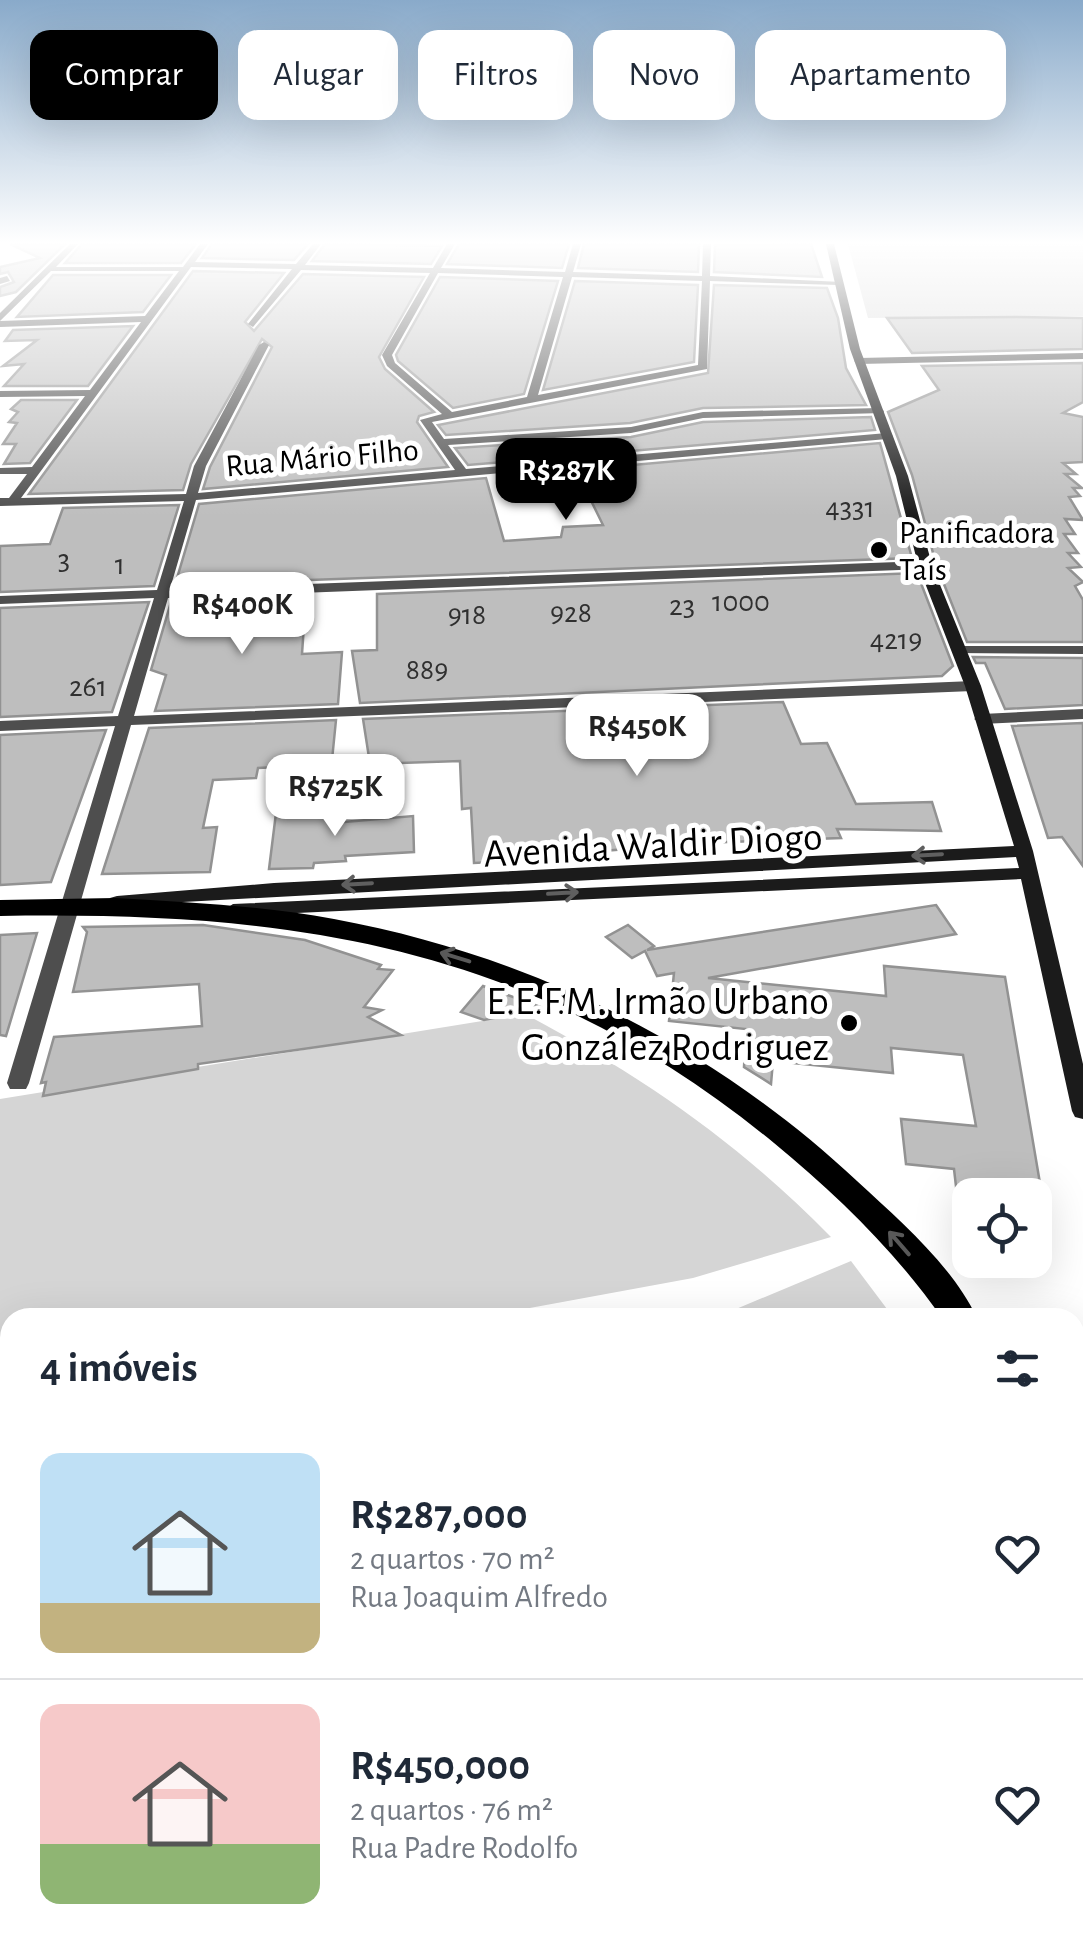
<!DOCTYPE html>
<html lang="pt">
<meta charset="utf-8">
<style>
:root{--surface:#fff;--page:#f2f2f3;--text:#1f2937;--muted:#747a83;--line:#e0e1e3;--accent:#000}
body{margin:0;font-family:"Alegreya Sans",sans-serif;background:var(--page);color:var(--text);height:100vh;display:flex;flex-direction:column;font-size:38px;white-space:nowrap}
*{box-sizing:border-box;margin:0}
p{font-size:32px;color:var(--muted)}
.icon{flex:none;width:55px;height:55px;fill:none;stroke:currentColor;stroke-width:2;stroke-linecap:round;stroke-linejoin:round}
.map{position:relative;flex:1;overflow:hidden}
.panel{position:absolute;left:0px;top:1308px;width:1085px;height:642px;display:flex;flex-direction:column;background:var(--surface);border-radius:30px 30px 0 0;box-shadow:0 10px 40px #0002}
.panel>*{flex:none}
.top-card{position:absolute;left:30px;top:30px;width:1025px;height:90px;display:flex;gap:20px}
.controls{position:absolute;left:952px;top:1178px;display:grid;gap:20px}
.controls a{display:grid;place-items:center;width:100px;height:100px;border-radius:20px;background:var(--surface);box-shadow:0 10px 40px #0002;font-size:50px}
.price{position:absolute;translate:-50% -85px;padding:0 22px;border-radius:20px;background:#fff;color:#222;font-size:32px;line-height:65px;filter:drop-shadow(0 2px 5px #0008)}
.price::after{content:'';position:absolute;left:50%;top:60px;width:30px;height:22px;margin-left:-15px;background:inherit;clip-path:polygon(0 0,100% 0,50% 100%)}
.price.on{background:var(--accent);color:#fff}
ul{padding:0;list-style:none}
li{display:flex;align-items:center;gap:30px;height:250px;padding:0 40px}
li+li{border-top:2px solid var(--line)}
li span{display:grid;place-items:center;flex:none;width:280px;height:200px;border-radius:20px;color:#555}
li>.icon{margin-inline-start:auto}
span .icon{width:120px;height:120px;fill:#fffc;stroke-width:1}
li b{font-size:42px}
h2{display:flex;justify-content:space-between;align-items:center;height:120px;padding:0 40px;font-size:42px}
.tag{padding:0 35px;border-radius:20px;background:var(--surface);box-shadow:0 10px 40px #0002;font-size:35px;line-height:90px}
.tag.on{background:var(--accent);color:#fff}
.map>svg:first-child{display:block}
.green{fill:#d5d5d5}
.building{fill:#bebebe;stroke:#929292;stroke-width:2.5}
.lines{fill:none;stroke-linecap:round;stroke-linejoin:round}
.street{fill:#4e4e4e;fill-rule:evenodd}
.secondary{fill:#1b1b1b;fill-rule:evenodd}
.primary{fill:#000;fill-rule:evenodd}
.oneway{stroke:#5f5f5f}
.oneway2{stroke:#595959}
.poi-dot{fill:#000;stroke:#fff;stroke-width:4}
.labels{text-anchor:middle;stroke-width:10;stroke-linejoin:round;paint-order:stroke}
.far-number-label{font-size:30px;fill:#303030}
.far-street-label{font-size:32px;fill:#000;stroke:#fff}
.far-poi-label{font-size:32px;fill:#000;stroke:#fff;text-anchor:start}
.street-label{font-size:40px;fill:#000;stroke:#fff}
.poi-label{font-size:40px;fill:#000;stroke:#fff;text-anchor:end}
</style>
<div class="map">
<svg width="1083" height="1949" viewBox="0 0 1083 1949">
<rect width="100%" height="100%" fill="#fff"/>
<g class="green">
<path d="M 848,244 L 1083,244 L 1083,316 L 868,318 Z"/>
<path d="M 525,1014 C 644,1077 736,1141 831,1237 L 693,1278 L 481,1317 L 10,1318 L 10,1438 L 0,1440 L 0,1099 Z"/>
<path d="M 851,1261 L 893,1317 L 717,1317 Z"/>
</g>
<g class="building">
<path d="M 10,244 L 65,244 L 16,292 L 0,296 L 0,287 L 14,282 L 8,272 L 0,274 L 0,267 L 40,258 Z"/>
<path d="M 82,244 L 196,244 L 181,263 L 65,263 Z"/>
<path d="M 212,244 L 308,244 L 294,260 L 202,258 Z"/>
<path d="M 325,244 L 353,244 L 442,246 L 431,264 L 312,261 Z"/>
<path d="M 459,244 L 569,244 L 562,268 L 447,264 Z"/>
<path d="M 584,244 L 699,244 L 698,272 L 578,268 Z"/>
<path d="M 811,244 L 822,277 L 714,272 L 715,245 Z"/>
<path d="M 193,271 L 284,273 L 245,322 L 254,331 L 303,274 L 424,277 L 379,357 L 385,369 L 434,412 L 419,416 L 417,422 L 448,467 L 203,489 L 210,467 L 272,347 L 262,339 L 191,464 L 183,490 L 29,494 Z"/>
<path d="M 53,275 L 171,275 L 143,312 L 17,317 Z"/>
<path d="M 440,277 L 558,281 L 524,394 L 453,408 L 398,361 L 396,355 Z"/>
<path d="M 575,281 L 698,285 L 694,362 L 543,390 Z"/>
<path d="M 714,285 L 827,288 L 838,318 L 846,368 L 866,405 L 703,408 L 630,423 L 446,435 L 438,425 L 708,373 Z"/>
<path d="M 1016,317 L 1083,318 L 1083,349 L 912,353 L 887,318 Z"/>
<path d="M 133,326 L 88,386 L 4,386 L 24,364 L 3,366 L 37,340 L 5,341 L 13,330 Z"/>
<path d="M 1083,363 L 1083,402 L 1063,413 L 1083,417 L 1083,462 L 1063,463 L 1076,474 L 1065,474 L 1082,488 L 1073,488 L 1080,496 L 1069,497 L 1083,520 L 1065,519 L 1075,534 L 1064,534 L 1078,553 L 1068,553 L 1081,567 L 1068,568 L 1083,582 L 1075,586 L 1083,600 L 1083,642 L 967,642 L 936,564 L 912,475 L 888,412 L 939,390 L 922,366 Z"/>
<path d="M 21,400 L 77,400 L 30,463 L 4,464 L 16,444 L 3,444 L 17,423 L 9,422 L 18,412 L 11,409 Z"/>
<path d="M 871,417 L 875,430 L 468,465 L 455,448 L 631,437 L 703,422 Z"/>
<path d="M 880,443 L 912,558 L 175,585 L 199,504 L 486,478 L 504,541 L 561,537 L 563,527 L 603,525 L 576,470 Z"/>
<path d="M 179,505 L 154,586 L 0,592 L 0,546 L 50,544 L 63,508 Z"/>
<path d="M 917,573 L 953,666 L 942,676 L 360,703 L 352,651 L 377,650 L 377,594 Z"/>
<path d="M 306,596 L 302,654 L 342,652 L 338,704 L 155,711 L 166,675 L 151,670 L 171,602 Z"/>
<path d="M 149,602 L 112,712 L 0,717 L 0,608 Z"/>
<path d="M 973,657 L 1083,658 L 1083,705 L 1005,709 L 985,663 L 976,663 Z"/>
<path d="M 783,702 L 801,744 L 827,743 L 856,804 L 932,802 L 941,831 L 837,829 L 841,838 L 700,843 L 603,851 L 603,857 L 474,863 L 471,808 L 462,809 L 460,761 L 370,764 L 363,719 Z"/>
<path d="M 336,720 L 332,760 L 320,760 L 320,765 L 258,768 L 256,778 L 213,780 L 203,828 L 217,827 L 210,872 L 102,874 L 149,728 Z"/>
<path d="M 1083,723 L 1083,866 L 1062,837 L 1048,838 L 1012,726 Z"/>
<path d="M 106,730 L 51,882 L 0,885 L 0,735 Z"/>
<path d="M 328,811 L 327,817 L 344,816 L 343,822 L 413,816 L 414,852 L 345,856 L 346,861 L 314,863 L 313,868 L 269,869 L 276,813 Z"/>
<path d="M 936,905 L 956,934 L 708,978 L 886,996 L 884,966 L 1005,977 L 1042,1195 L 957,1195 L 954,1169 L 906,1164 L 901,1119 L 976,1126 L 963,1055 L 891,1048 L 893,1073 L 773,1061 L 771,1084 L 744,1067 L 746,1029 L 669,1021 L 674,973 L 657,976 L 645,951 L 632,958 L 606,937 L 628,925 L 654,946 L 647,950 Z"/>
<path d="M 203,925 L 305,940 L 381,965 L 378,969 L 393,970 L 364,1007 L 382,1010 L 368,1017 L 401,1035 L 198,1064 L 198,1069 L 43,1096 L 46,1082 L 41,1083 L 54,1037 L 202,1026 L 199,984 L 73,992 L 87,932 L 83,927 Z"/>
<path d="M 37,933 L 6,1036 L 0,1035 L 0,935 Z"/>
<path d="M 483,986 L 543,1008 L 484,1020 L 461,1012 Z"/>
</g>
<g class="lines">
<g class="street">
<path d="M 70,244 L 78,244 L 56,267 L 183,267 L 200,244 L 208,244 L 195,262 L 296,264 L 313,244 L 321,244 L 305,265 L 433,268 L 447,244 L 455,244 L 441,268 L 565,272 L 573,244 L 581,244 L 573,272 L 702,276 L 703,244 L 711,244 L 710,276 L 842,282 L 838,285 L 710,281 L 707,369 L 432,422 L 444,439 L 631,427 L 703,412 L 879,408 L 884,411 L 883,413 L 703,418 L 631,433 L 448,445 L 466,469 L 887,433 L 893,436 L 887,439 L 196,500 L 170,589 L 925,561 L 932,565 L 925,569 L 168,598 L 134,716 L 973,681 L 981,686 L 973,691 L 131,725 L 29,1083 L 26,1089 L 10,1089 L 7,1083 L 115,726 L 0,731 L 0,721 L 118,716 L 154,598 L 0,604 L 0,596 L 157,590 L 184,501 L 0,506 L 0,498 L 9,498 L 27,474 L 0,474 L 0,468 L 32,467 L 85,396 L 0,397 L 0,391 L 90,390 L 141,322 L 0,327 L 0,321 L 145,316 L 179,271 L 51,271 L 0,321 L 0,313 ZM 191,267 L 292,269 L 248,324 L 253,327 L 301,270 L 430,273 L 382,355 L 387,366 L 442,414 L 420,420 L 455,470 L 198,493 L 206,466 L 269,345 L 264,342 L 259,345 L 194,466 L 186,494 L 21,498 ZM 438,273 L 563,277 L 527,397 L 452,412 L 395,363 L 392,355 ZM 572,277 L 702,281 L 698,365 L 538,395 Z"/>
<path d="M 7,276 L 10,281 L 0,284 L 0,278 Z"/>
<path d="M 1083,353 L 1083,359 L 859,364 L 854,361 L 859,358 Z"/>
<path d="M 959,646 L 1083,646 L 1083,654 L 954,653 L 952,650 Z"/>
<path d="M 1083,709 L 1083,719 L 982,724 L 974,719 L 982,714 Z"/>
</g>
<path class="secondary" d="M 826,244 L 834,244 L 860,349 L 908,476 L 932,565 L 981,686 L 1033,851 L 1083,1064 L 1083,1119 L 1075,1117 L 1072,1111 L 1021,879 L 233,916 L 224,910 L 233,904 L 1019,868 L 1016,857 L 110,906 L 108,902 L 110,898 L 117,896 L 274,883 L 1014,846 L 965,686 L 918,565 L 896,476 L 850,349 Z"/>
<g class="primary">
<path d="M 115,898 C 188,902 262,906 334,919 C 530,955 712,1045 857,1181 C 899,1220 952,1265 977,1318 L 942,1318 C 895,1251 837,1195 774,1143 C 535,947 300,911 0,916 L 0,900 Z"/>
<path d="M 1075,1483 L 1083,1487 L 1083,1535 L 1075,1532 Z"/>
</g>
</g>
<defs><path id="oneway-shaft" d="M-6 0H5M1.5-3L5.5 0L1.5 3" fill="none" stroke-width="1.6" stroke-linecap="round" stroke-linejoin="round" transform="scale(2.5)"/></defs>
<g class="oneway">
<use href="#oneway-shaft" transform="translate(927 855) rotate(177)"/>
<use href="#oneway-shaft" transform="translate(357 884) rotate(177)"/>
<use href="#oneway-shaft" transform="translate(563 893) rotate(-3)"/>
</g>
<g class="oneway2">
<use href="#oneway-shaft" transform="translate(455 957) rotate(-163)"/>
<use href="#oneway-shaft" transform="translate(899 1243) rotate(-131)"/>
</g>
<linearGradient id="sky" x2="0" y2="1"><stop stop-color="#89aaca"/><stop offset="0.47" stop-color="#fff"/><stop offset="1" stop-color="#fff" stop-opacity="0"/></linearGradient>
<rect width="1083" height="516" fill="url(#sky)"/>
<g class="poi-dot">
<circle cx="879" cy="550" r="10"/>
<circle cx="849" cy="1023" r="10"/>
</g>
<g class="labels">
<g class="far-number-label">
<text x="850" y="517">4331</text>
<text x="64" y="569">3</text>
<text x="120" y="574">1</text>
<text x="741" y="611">1000</text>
<text x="682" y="615">23</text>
<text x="571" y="622">928</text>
<text x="467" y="624">918</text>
<text x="896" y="649">4219</text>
<text x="427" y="679">889</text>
<text x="88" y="696">261</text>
</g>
<g class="far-street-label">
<text transform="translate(322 457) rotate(-5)" y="11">Rua Mário Filho</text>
</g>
<g class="far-poi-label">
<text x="899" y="543">Panificadora<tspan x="899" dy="37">Taís</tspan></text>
</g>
<g class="street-label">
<text transform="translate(653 844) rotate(-3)" y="14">Avenida Waldir Diogo</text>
</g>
<g class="poi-label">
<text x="829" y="1014">E.E.F.M. Irmão Urbano<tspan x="829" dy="46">González Rodriguez</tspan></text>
</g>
</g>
</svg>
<div class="controls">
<a><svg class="icon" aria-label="locate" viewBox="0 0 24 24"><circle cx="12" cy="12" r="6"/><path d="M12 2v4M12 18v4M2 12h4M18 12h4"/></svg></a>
</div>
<b class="price on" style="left:566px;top:523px">R$287K</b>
<b class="price" style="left:242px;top:657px">R$400K</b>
<b class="price" style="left:637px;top:779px">R$450K</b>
<b class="price" style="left:335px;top:839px">R$725K</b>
<div class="top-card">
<a class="tag on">Comprar</a>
<a class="tag">Alugar</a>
<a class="tag">Filtros</a>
<a class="tag">Novo</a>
<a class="tag">Apartamento</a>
</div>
<section class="panel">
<h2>4 imóveis<svg class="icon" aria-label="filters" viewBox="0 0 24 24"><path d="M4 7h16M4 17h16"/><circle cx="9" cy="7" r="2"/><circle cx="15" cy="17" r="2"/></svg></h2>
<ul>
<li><span style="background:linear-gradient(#bfe0f5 75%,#c2b280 0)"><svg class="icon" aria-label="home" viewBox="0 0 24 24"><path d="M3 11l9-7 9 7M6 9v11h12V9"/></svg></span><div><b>R$287,000</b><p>2 quartos · 70 m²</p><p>Rua Joaquim Alfredo</p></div><svg class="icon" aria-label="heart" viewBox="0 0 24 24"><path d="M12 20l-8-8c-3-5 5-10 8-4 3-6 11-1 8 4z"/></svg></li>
<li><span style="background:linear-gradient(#f6c9c9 70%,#8fb573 0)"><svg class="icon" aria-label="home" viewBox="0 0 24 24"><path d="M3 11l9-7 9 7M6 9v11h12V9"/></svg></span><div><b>R$450,000</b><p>2 quartos · 76 m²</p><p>Rua Padre Rodolfo</p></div><svg class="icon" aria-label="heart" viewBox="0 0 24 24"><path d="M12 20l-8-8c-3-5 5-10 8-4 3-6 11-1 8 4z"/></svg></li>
</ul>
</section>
</div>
